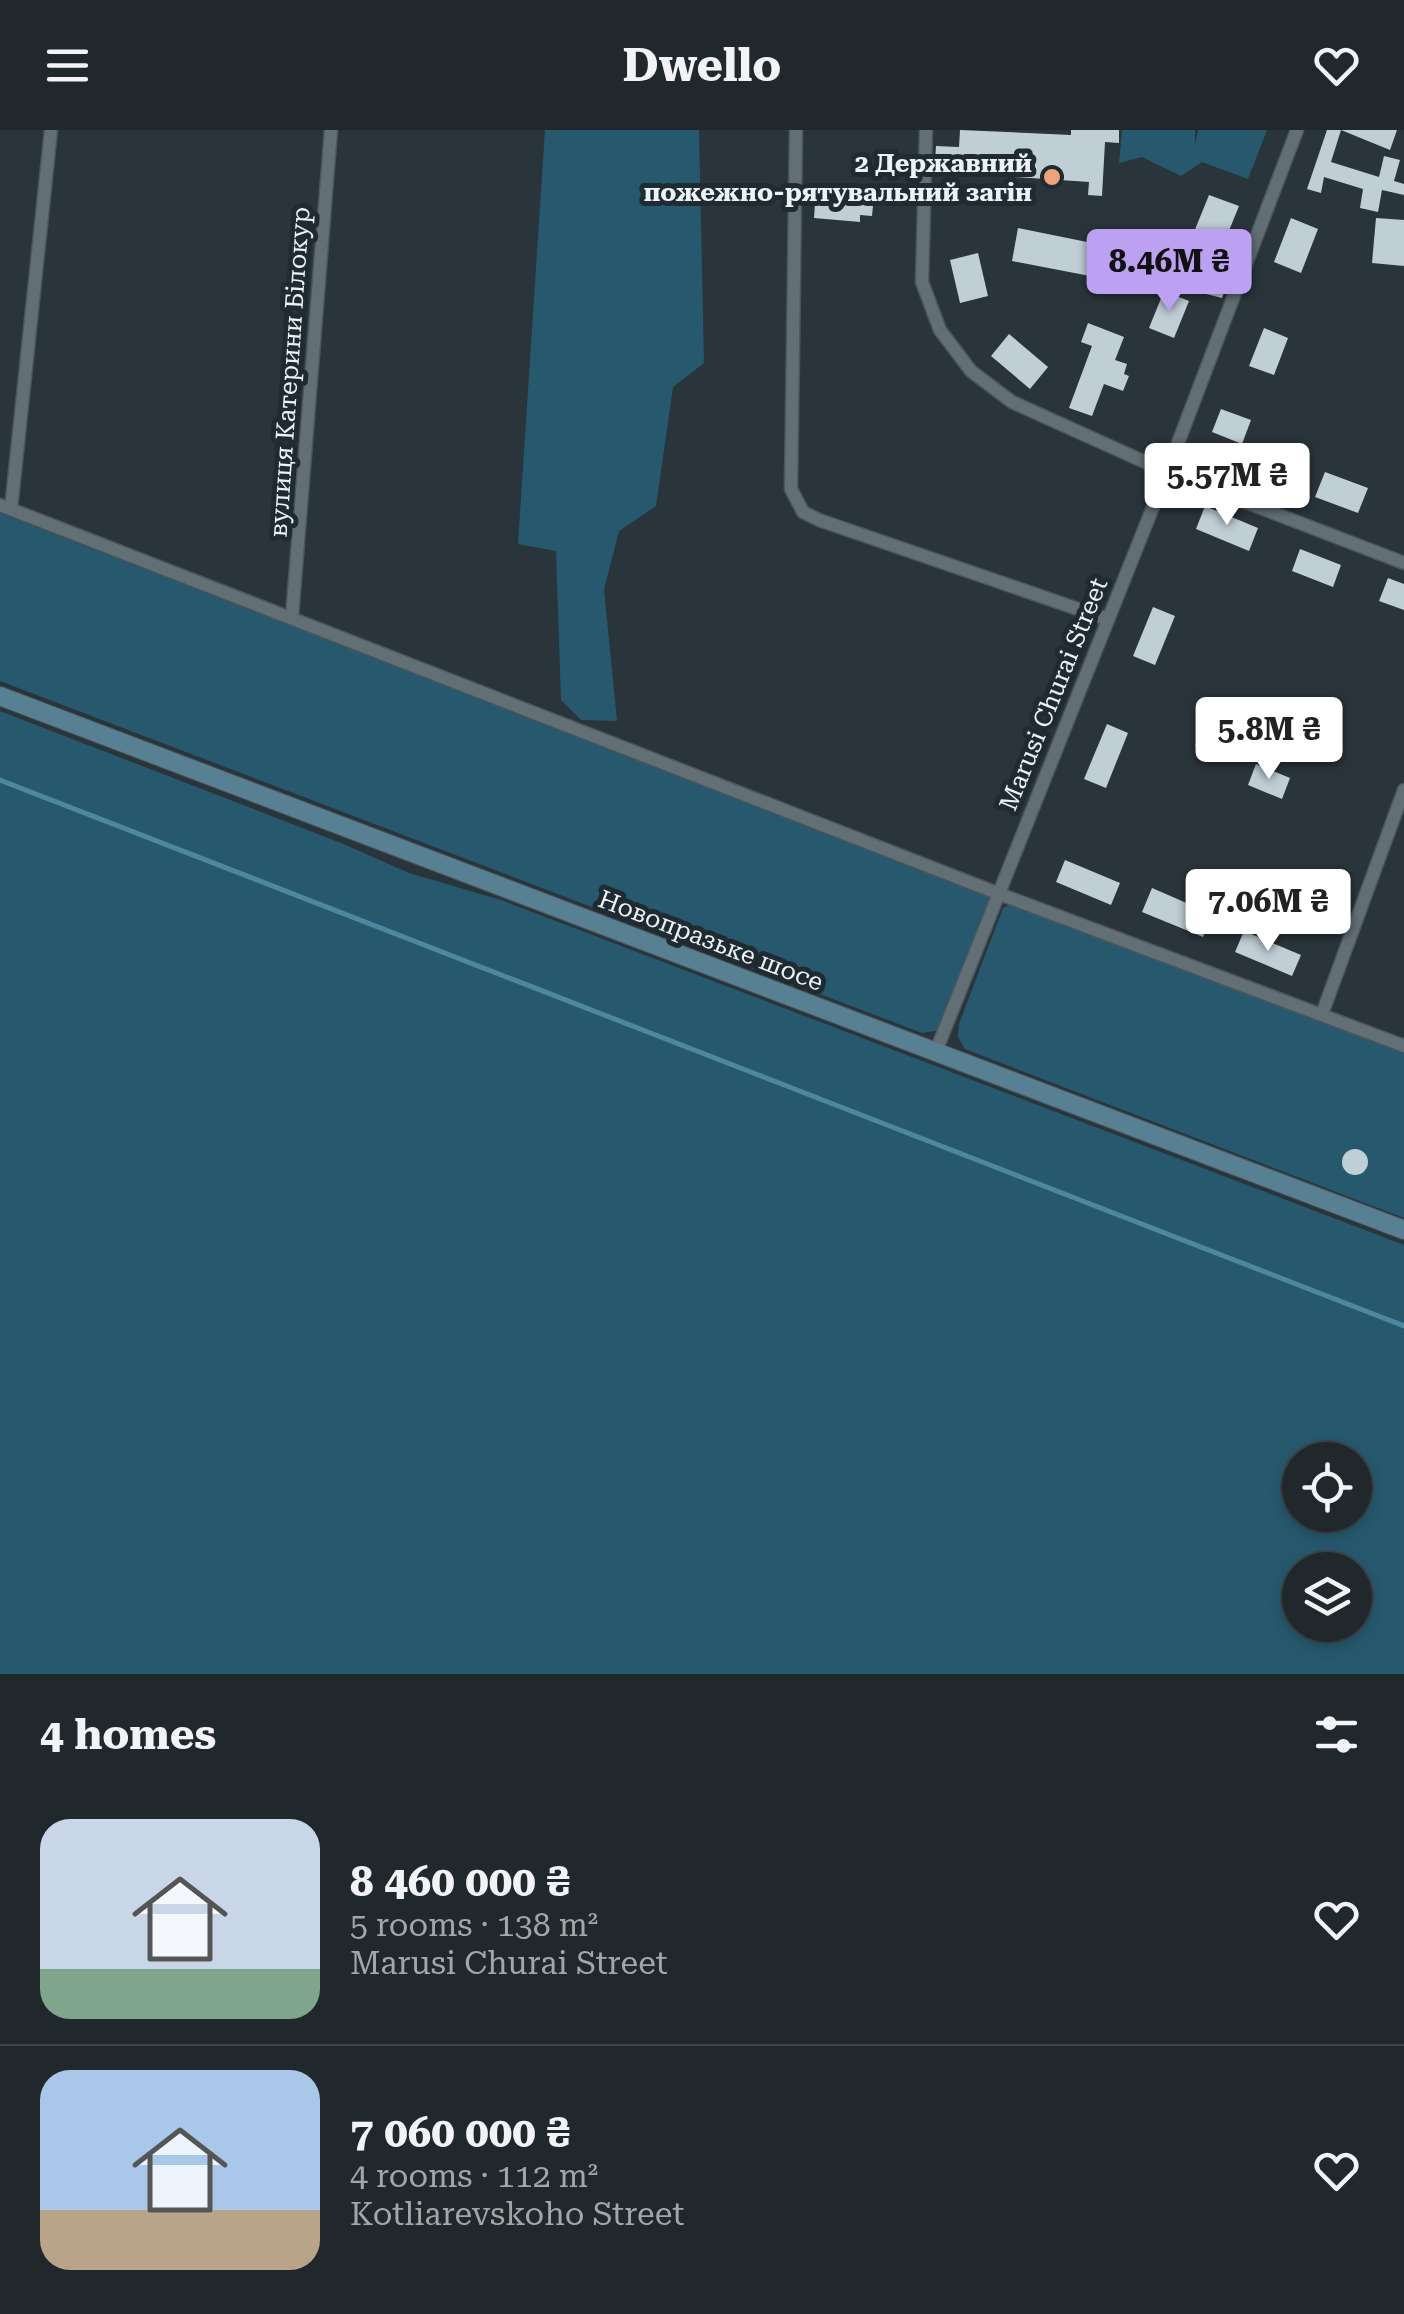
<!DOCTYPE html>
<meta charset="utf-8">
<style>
:root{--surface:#20282c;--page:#2d3438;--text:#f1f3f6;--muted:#a2a6a9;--line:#3d4448;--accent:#bca0f2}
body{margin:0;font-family:"Roboto Serif",serif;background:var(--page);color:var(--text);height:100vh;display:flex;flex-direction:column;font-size:38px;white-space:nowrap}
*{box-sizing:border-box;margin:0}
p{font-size:32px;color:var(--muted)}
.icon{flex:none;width:55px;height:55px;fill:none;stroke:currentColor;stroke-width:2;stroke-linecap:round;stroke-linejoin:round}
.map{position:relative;height:1544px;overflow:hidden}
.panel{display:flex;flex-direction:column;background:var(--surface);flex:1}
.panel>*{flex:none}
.fabs{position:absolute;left:1282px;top:1312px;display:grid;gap:20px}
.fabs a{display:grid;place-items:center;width:90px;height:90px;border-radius:50%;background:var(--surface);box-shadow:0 5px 15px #0003,0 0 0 2px var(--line);font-size:50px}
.price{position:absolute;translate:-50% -85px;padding:0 22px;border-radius:10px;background:#fff;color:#222;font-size:32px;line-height:65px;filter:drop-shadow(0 2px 5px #0008)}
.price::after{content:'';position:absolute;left:50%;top:60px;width:30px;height:22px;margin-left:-15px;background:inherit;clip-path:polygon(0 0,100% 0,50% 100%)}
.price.selected{background:var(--accent);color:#111}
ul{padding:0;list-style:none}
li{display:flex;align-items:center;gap:30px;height:250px;padding:0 40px}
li+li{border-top:2px solid var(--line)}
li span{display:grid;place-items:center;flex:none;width:280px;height:200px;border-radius:30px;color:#555}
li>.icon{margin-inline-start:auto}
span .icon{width:120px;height:120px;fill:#fffc;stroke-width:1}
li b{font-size:42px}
h2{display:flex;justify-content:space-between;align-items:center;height:120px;padding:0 40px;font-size:42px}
header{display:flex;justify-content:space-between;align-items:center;height:130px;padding:0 40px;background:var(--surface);font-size:45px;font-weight:700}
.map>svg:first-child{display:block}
.green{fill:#26596e;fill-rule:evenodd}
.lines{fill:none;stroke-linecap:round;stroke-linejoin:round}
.stream{stroke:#4e87a0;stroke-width:5}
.building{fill:#c0cfd5}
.minor-casing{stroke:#4a5559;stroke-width:15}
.secondary-casing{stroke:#4a5559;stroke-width:20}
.minor{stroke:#626f75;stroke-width:12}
.secondary{stroke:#578192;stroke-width:18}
.poi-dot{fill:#f0a279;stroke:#202b31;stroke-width:4}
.labels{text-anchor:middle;stroke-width:10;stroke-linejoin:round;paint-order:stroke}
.poi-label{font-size:25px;font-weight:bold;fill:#ebf3f6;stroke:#202b31;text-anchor:end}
.street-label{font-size:25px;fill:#ebf3f6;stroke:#202b31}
</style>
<header><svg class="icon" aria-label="menu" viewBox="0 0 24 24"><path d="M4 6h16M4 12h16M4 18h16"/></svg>Dwello<svg class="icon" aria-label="heart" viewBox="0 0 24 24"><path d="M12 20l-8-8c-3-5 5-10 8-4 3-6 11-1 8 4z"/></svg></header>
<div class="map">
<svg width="1404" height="1544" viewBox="0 0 1404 1544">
<rect width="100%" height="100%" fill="#2a353b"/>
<g class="green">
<path d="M 545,0 L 699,0 L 704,233 L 673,257 L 656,376 L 619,401 L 604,459 L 617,591 L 581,590 L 561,570 L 556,421 L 518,414 Z"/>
<path d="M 1122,0 L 1195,0 L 1195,16 L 1198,0 L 1267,0 L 1248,49 L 1202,32 L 1181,46 L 1142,27 L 1119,33 Z"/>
<path d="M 0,383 L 258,483 L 295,493 L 990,766 L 940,900 L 922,903 L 0,551 Z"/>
<path d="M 0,581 L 341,713 L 409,743 L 501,770 L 1404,1115 L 1404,1544 L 0,1544 ZM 1300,1330 L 1355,1330 L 1355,1385 L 1300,1385 ZM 1300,1440 L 1355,1440 L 1355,1495 L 1300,1495 Z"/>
<path d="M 1015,772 L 1404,921 L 1404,1088 L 965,919 L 958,907 L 959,894 L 1003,778 Z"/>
</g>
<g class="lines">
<path class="stream" d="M 0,650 L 1404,1196"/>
</g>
<g class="building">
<path d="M 960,0 L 1071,5 L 1071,0 L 1119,0 L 1119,13 L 1105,12 L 1102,66 L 1088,65 L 1089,52 L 957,43 L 958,34 L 935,32 L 936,16 L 959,17 Z"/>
<path d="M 1327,0 L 1341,0 L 1331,32 L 1379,47 L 1384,26 L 1400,30 L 1394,51 L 1404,54 L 1404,65 L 1382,60 L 1378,82 L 1360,78 L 1363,59 L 1324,47 L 1321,63 L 1307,59 Z"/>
<path d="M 1341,0 L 1397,0 L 1390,20 Z"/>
<path d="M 816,60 L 874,65 L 872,86 L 860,85 L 860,92 L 814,88 Z"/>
<path d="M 1209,65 L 1239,76 L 1224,113 L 1194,102 Z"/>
<path d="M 1291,88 L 1318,99 L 1301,143 L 1274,132 Z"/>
<path d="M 1376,88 L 1404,90 L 1404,136 L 1372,133 Z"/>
<path d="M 1018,98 L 1097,114 L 1090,146 L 1012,131 Z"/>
<path d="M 978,123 L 988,166 L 960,173 L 950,130 Z"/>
<path d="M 1194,136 L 1220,144 L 1219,148 L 1228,151 L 1222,168 L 1187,159 Z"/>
<path d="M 1164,161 L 1189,171 L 1174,208 L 1149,198 Z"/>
<path d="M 1088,193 L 1124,207 L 1115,230 L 1127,234 L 1124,244 L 1129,246 L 1123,261 L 1104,254 L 1092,286 L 1069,278 L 1092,216 L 1081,212 Z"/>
<path d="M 1264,198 L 1288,208 L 1274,245 L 1249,236 Z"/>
<path d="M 1009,204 L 1048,237 L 1030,259 L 991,226 Z"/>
<path d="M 1221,279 L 1251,290 L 1242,314 L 1212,302 Z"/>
<path d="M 1325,342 L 1368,358 L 1358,383 L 1315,367 Z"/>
<path d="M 1205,376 L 1258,398 L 1249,421 L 1196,399 Z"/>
<path d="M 1300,419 L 1341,435 L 1333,457 L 1292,441 Z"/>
<path d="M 1388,448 L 1404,454 L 1404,480 L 1379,471 Z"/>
<path d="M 1153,477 L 1175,486 L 1155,535 L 1133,526 Z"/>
<path d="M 1212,573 L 1232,582 L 1215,624 L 1195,616 Z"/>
<path d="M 1107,594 L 1128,603 L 1106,658 L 1084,649 Z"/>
<path d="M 1256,634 L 1290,648 L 1282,669 L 1248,655 Z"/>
<path d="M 1065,730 L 1120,753 L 1111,775 L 1056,752 Z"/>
<path d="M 1152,758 L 1212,784 L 1203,807 L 1142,782 Z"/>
<path d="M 1244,801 L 1301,825 L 1292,846 L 1235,822 Z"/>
<circle cx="1355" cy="1032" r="13"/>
</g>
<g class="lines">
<defs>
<g id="minor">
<path d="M 796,0 L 791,359 L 803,382 L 819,390 L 1107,489"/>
<path d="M 926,0 L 922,152 L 940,200 L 971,241 L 1012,272 L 1167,342 L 1404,433"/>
<path d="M 0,375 L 997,763 L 1404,916"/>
<path d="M 11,379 L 51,0"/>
<path d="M 292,487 L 331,0"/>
<path d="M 1322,884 L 1404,660"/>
<path d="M 936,921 L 1167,342 L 1297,0"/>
</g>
<path id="secondary" d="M 0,566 L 1404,1100"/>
</defs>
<use href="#minor" class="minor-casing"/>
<use href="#secondary" class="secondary-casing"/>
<use href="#minor" class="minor"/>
<use href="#secondary" class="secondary"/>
</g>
<circle class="poi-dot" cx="1052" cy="47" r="10"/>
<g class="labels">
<g class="poi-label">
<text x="1032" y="42">2 Державний<tspan x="1032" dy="29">пожежно-рятувальний загін</tspan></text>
</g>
<g class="street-label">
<text transform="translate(289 242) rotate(-86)" y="9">вулиця Катерини Білокур</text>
<text transform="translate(1053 564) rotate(-68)" y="9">Marusi Churai Street</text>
<text transform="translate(711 810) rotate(21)" y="9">Новопразьке шосе</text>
</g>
</g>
</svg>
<div class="fabs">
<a><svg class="icon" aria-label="locate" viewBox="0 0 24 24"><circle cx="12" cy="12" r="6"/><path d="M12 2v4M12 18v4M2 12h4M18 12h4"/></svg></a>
<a><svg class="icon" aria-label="layers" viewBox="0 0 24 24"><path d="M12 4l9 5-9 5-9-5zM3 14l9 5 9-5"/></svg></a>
</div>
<b class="price selected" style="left:1169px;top:184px">8.46M ₴</b>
<b class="price" style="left:1227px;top:398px">5.57M ₴</b>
<b class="price" style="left:1269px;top:652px">5.8M ₴</b>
<b class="price" style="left:1268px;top:824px">7.06M ₴</b>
</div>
<section class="panel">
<h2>4 homes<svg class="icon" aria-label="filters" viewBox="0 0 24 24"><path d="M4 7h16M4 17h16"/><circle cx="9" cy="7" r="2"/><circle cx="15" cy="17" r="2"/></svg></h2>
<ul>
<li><span style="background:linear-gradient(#c9d6e8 75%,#7fa58c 0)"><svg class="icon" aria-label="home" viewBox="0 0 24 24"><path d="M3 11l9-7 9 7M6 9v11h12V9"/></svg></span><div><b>8 460 000 ₴</b><p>5 rooms · 138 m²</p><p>Marusi Churai Street</p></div><svg class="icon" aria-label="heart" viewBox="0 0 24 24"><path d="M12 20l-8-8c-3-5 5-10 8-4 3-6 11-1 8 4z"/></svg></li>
<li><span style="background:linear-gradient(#a9c7e8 70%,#b9a48a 0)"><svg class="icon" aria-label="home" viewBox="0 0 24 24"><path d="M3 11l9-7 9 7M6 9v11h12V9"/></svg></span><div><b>7 060 000 ₴</b><p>4 rooms · 112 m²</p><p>Kotliarevskoho Street</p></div><svg class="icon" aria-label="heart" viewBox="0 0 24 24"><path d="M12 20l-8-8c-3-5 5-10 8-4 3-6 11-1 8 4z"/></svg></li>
</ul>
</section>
